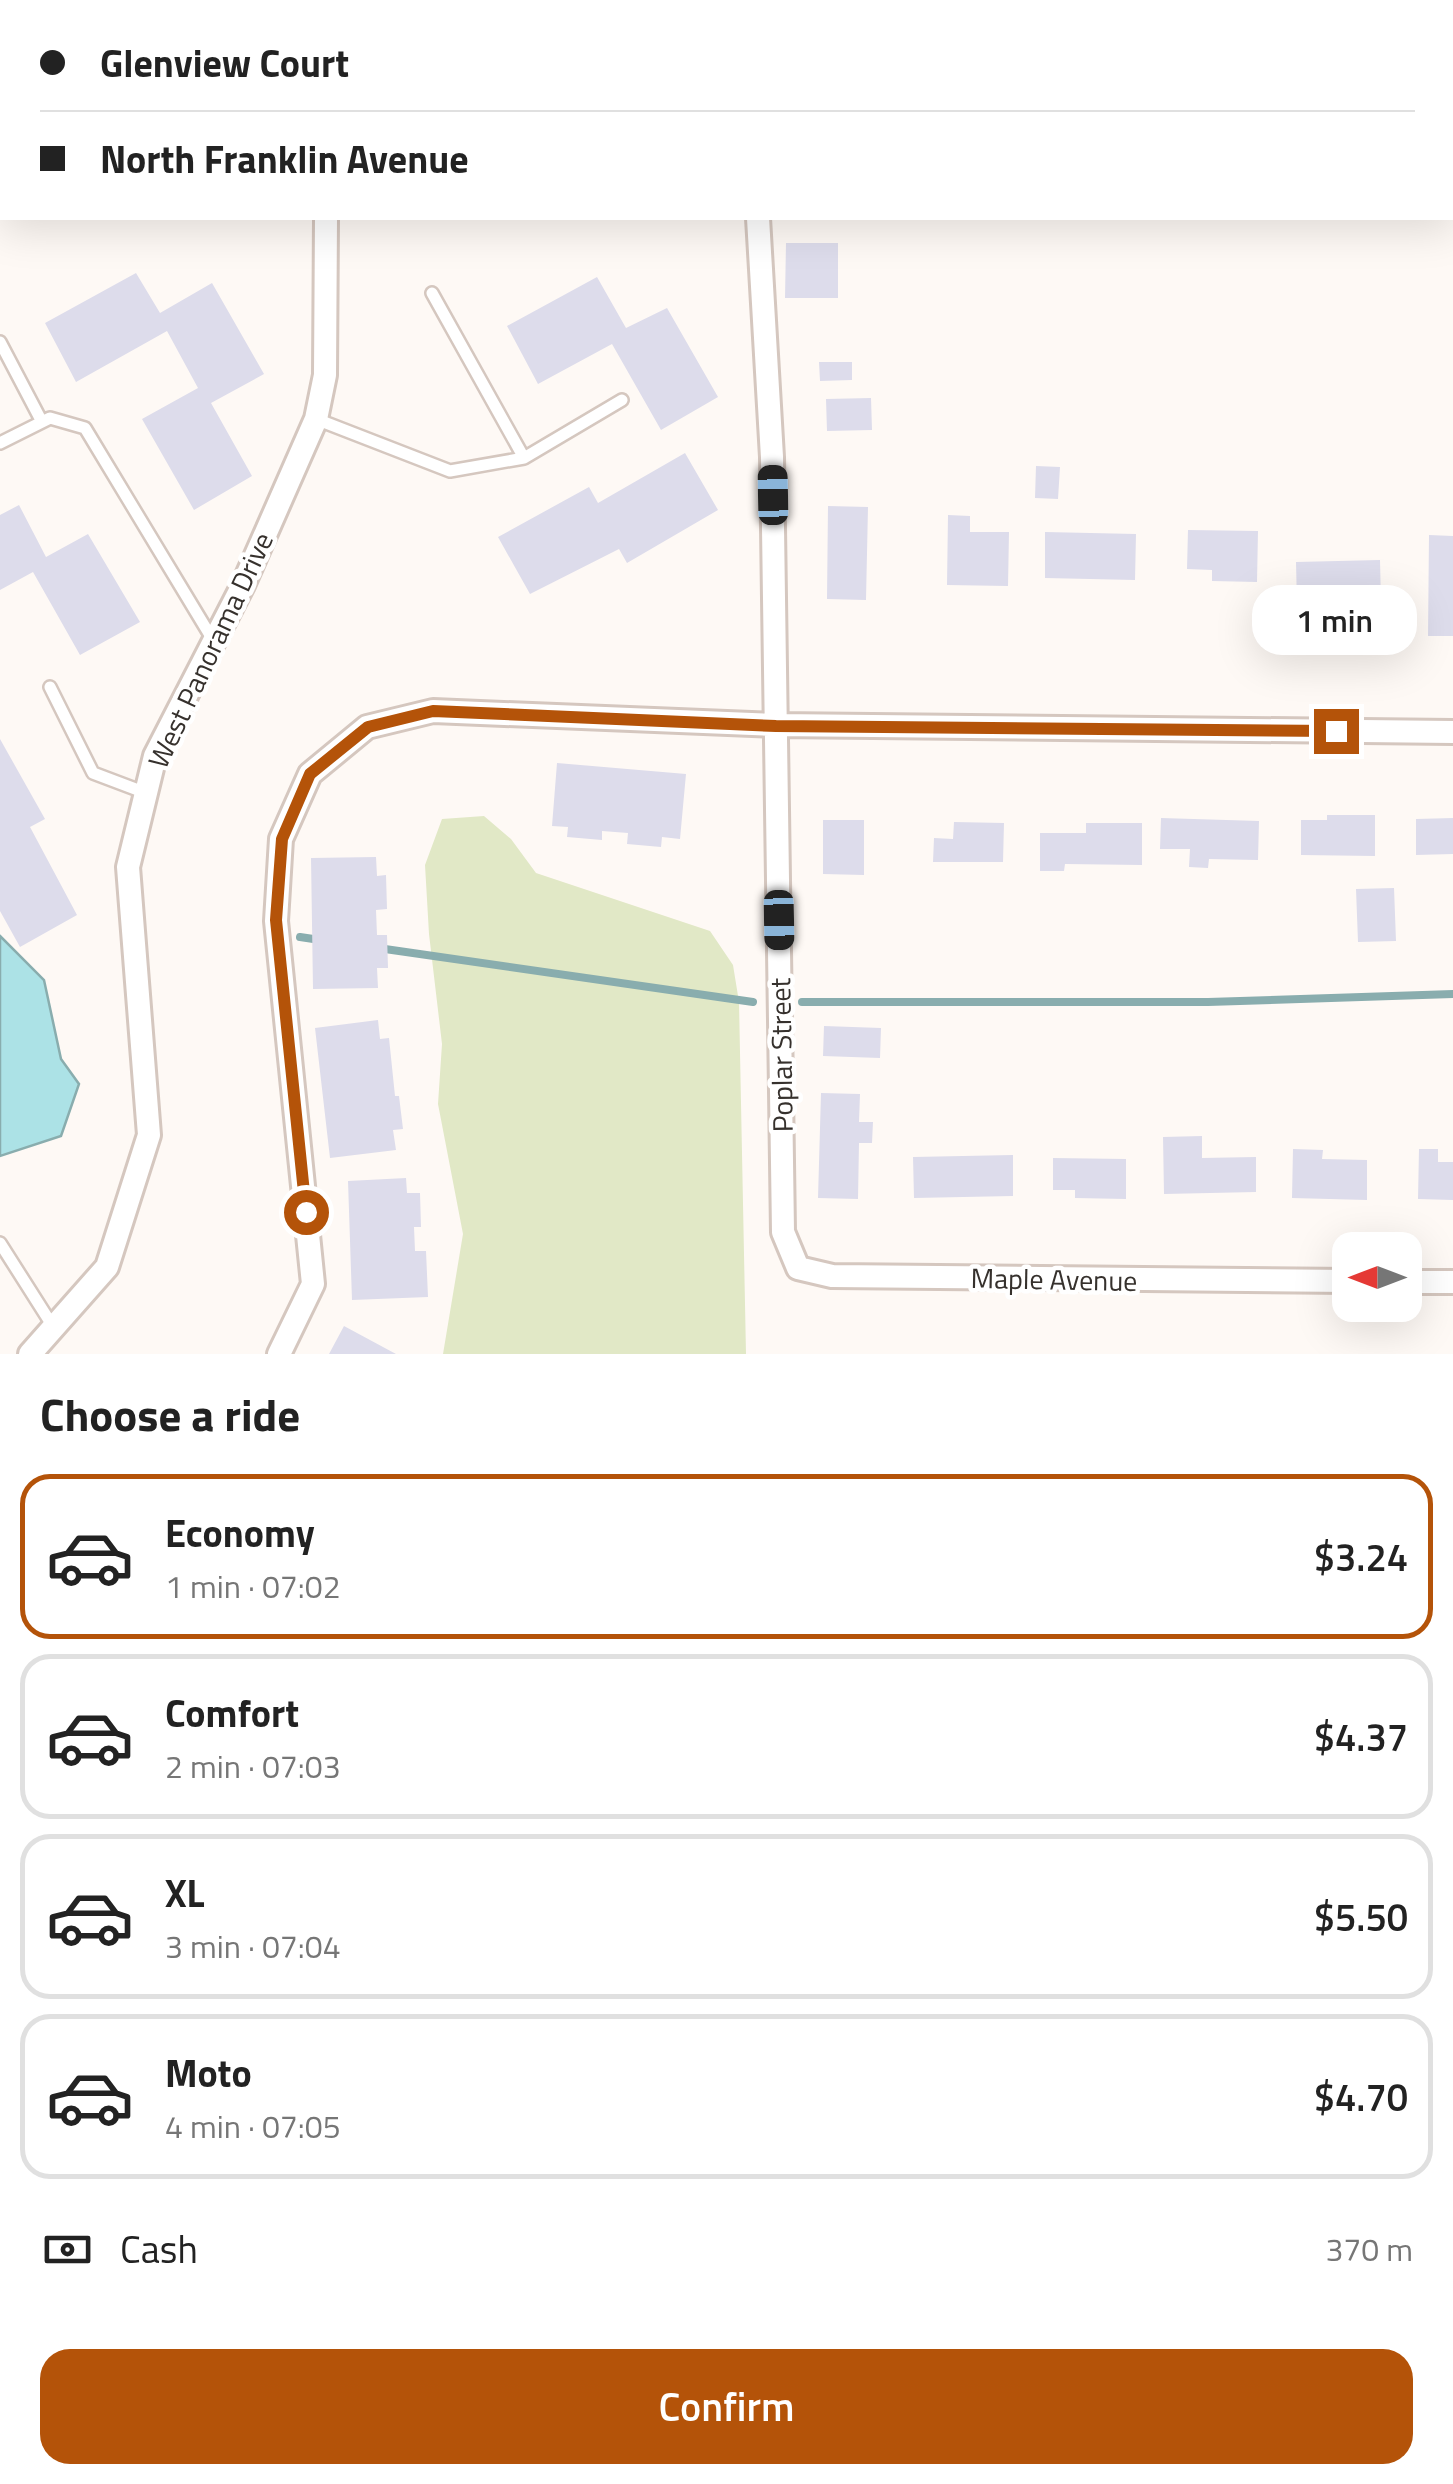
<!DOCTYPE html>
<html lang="en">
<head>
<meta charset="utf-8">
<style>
	body { margin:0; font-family:"Titillium Web",sans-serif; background:#f6f6f6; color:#222; height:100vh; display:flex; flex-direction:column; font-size:38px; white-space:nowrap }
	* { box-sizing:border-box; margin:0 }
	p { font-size:32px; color:#767676 }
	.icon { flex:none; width:55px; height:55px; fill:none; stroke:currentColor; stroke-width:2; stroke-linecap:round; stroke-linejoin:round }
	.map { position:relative; height:1354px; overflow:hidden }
	.sheet { display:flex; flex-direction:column; background:#fff; flex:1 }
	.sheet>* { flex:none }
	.hud { position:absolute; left:0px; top:0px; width:1455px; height:220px; box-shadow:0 10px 40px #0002; display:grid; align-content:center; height:220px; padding:0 40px; background:#fff }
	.needle { width:65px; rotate:270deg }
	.tools { position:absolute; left:1332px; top:1232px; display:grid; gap:20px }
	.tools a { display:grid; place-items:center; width:90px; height:90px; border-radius:20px; background:#fff; box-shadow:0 10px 40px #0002; font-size:50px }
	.end { position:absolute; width:45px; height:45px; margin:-22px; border:12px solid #b45309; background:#fff; box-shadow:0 0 0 5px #fff }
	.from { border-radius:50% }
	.bubble { position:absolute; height:70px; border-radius:30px; background:#fff; box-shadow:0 10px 40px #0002; font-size:32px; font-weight:600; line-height:70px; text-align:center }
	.car { position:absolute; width:30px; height:60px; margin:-30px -15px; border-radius:12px; box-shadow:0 0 8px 2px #0007; background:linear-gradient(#222 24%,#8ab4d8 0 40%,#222 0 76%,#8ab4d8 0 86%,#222 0) }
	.hud b { display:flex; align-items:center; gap:35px; height:95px; font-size:38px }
	.hud b+b { border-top:2px solid #e0e0e0 }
	.hud i { width:25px; height:25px; background:#222 }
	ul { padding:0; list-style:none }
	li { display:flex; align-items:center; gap:30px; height:165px; margin:0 20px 15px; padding:0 20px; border:5px solid #e0e0e0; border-radius:30px }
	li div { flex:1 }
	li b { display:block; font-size:38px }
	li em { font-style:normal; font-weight:600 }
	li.active { border-color:#b45309 }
	li>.icon { width:90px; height:90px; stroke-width:1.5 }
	h2 { padding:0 40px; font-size:45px; line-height:120px }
	.pay { display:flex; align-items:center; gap:25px; height:110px; padding:0 40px; font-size:38px }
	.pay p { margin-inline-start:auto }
	.button { display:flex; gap:20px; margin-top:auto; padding:20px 40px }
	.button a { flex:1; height:115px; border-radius:30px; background:#b45309; color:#fff; font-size:40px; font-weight:600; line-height:115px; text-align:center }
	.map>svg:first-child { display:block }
	.green { fill:#e1e8c6 }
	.water { fill:#ace2e6; stroke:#89adae; stroke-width:2.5 }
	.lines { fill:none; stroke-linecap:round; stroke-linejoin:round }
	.stream { stroke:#89adae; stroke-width:8 }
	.building { fill:#dddceb }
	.lane-casing { stroke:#d5c7bf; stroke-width:16 }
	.street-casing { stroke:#d5c7bf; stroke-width:28 }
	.secondary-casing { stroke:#d5c7bf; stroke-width:38 }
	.lane { stroke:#fff; stroke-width:11 }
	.street { stroke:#fff; stroke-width:22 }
	.secondary { stroke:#fff; stroke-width:32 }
	.route { stroke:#b45309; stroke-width:12 }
	.labels { text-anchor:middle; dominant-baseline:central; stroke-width:9; stroke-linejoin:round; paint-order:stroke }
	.street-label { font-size:28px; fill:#36312d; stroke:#fff }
</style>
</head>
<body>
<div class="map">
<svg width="1453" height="1354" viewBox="0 0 1453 1354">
	<rect width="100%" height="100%" fill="#fef9f5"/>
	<path class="green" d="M484,816L511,839L536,873L710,931L733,965L739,1002L746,1354H443L463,1234L438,1104L442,1044L429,934L425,865L442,819Z"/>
	<path class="water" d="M0,936L44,980L61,1059L79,1084L61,1136L0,1156Z"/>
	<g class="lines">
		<path class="stream" d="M300,937L320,940
			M378,948L753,1002
			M802,1002H1208L1453,994"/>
	</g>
	<path class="building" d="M786,243H838V298H785Z
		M136,273L160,313L212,283L264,374L211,403L252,476L194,510L142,419L198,388L167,331L76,382L45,323Z
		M597,277L626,328L667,308L718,397L661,430L612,344L538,384L507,326Z
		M819,362H852V380L820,381Z
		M871,398L872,430L827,431L826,399Z
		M685,453L718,510L627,563L619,549L530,594L498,537L589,487L598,503Z
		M1036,466L1060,467L1058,499L1035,498Z
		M19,505L46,557L88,534L140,622L80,655L33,572L0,590V515Z
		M828,506L868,507L866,600L827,599Z
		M948,515L970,516V532H1009L1008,586L947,585Z
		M1188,530L1258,531L1257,582L1212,581V570L1187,569Z
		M1045,532L1136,534L1135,580L1045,578Z
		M1429,535L1453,536V636H1428Z
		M1380,560L1381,603L1297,605L1296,562Z
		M0,739L45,819L30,827L77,915L20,947L0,911Z
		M557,763L686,774L680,839L662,837L661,847L627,844L628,833L602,831V840L567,837L568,827L552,826Z
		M1327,815H1375V856L1301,855V820H1327Z
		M1161,818L1259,821L1258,860L1209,859L1208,868L1189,867L1190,849H1160Z
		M1453,818V854L1416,855V819Z
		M823,820H864V875L823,874Z
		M954,822L1004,823L1003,862H933L934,838L953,839Z
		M1086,823H1142V865L1065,864L1064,871H1040V833H1086Z
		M376,857L377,876L386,875L387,909L376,910L377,935H387L388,968H377L378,988L313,989L311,858Z
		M1394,888L1396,941L1358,942L1356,889Z
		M378,1020L380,1039L389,1038L395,1096H399L403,1129L393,1130L396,1150L330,1158L315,1028Z
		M824,1026L881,1028L880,1058L823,1056Z
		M821,1093L860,1094L859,1122H873L872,1143H859L858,1199L818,1198Z
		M1202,1136V1158L1256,1157V1192L1164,1194L1163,1137Z
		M1293,1149L1323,1150L1322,1159L1367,1160V1200L1292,1198Z
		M1419,1149H1438V1162H1453V1200L1418,1199Z
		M1013,1155V1196L914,1198L913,1157Z
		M1053,1158L1126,1159V1199L1075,1198V1190H1053Z
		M406,1178L407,1193H420L421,1227H414L415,1251H426L428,1297L352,1300L348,1181Z
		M344,1326L396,1354H329Z"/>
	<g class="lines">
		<defs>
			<path id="lane" d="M432,293L524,458
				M0,342L42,422
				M316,419L450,471L524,458L622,400
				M0,443L50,418L85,428L213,640
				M50,687L93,773L146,793
				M0,1243L54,1328"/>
			<path id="street" d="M327,0V2
				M758,218L772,457L783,1232L798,1268L832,1276L1350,1281
				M1405,1282H1453
				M30,1354L107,1267L149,1135L128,867L155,756L243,585L316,419L325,375L326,218
				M279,1354L313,1284L276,921L281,839L310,774L367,727L433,711L776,725L1453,732"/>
			<path id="secondary" d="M0,171H2
				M1452,181H1453"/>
		</defs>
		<use href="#lane" class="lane-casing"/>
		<use href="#street" class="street-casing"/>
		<use href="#secondary" class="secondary-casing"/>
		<use href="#lane" class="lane"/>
		<use href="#street" class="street"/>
		<use href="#secondary" class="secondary"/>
	</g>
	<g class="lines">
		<path class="route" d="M306,1212L276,920L282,839L310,774L368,727L433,711L776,726L1336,731"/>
	</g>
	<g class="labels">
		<g class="street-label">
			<text transform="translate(210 650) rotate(-65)">West Panorama Drive</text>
			<text transform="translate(781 1055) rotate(-91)">Poplar Street</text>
			<text transform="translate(1054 1279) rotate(1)">Maple Avenue</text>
		</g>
	</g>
</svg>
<div class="tools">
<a><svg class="needle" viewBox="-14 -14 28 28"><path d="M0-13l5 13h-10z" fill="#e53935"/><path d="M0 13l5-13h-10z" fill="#767676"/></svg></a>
</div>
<i class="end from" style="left:306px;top:1212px"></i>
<i class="end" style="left:1336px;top:731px"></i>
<div class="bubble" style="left:1252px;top:585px;width:165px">1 min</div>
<i class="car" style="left:773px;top:495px;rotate:359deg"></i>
<i class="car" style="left:779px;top:920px;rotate:179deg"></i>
<div class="hud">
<b><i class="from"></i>Glenview Court</b>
<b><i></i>North Franklin Avenue</b>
</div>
</div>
<section class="sheet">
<h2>Choose a ride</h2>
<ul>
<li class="active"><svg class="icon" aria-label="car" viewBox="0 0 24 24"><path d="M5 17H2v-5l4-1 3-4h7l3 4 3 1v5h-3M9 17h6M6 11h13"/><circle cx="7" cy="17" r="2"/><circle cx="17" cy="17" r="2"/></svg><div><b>Economy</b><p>1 min · 07:02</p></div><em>$3.24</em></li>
<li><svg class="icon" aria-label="car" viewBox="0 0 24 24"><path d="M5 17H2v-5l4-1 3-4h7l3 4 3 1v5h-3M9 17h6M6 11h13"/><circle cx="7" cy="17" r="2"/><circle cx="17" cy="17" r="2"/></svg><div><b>Comfort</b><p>2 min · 07:03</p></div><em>$4.37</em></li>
<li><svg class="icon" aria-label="car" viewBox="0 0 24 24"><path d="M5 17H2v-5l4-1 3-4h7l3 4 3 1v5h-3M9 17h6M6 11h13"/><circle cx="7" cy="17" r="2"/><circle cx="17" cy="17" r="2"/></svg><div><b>XL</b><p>3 min · 07:04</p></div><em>$5.50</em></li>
<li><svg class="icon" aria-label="car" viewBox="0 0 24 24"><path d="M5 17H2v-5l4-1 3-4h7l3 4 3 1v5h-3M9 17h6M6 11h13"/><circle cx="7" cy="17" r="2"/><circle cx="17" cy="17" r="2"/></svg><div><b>Moto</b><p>4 min · 07:05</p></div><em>$4.70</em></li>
</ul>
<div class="pay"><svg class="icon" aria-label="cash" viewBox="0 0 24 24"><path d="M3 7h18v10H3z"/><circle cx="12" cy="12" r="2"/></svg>Cash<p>370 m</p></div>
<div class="button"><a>Confirm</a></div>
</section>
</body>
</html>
